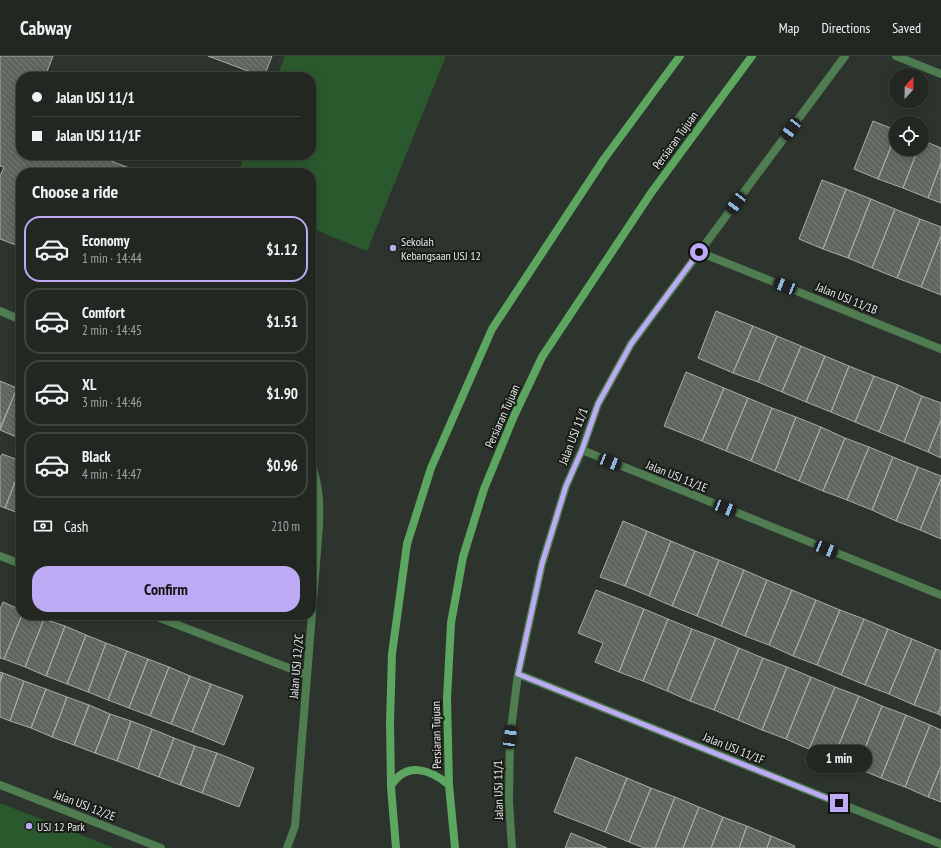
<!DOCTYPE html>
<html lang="en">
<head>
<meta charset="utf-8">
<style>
	body { margin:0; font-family:"PT Sans Narrow",sans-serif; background:#2a2f2a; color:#f1f3f6; height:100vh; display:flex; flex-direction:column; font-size:15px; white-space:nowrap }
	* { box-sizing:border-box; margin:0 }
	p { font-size:13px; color:#a2a5a5 }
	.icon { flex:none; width:22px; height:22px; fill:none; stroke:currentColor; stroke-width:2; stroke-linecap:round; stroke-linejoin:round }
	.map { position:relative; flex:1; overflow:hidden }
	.side { position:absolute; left:16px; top:112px; width:300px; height:452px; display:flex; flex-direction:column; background:#222722; border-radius:16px; box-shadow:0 2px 10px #0003,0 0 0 1px #3f4440 }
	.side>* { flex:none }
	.top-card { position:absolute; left:16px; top:16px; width:300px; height:88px; border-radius:16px; box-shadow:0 2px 10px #0003,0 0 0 1px #3f4440; display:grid; align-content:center; height:88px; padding:0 16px; background:#222722 }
	.needle { width:26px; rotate:22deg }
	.tools { position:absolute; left:889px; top:12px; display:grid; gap:8px }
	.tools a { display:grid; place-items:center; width:40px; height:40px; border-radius:50%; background:#222722; box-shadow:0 2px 10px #0003,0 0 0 1px #3f4440; font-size:20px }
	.end { position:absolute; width:18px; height:18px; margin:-9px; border:5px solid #bcaaf5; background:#111; box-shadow:0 0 0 2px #111 }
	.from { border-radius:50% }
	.bubble { position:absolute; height:28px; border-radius:14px; background:#222722; box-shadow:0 2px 10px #0003,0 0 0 1px #3f4440; font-size:13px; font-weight:700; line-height:28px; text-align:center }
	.car { position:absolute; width:12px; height:24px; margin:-12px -6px; border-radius:5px; box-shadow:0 0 3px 1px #0007; background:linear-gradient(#222 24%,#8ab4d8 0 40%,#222 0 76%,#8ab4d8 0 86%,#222 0) }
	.top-card b { display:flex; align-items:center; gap:14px; height:38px; font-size:15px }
	.top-card b+b { border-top:1px solid #3f4440 }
	.top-card i { width:10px; height:10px; background:#f1f3f6 }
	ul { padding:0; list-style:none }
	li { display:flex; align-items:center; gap:12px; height:66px; margin:0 8px 6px; padding:0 8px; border:2px solid #3f4440; border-radius:16px }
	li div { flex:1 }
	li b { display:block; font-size:15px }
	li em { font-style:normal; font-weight:700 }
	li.selected { border-color:#bcaaf5 }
	li>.icon { width:36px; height:36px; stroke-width:1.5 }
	h2 { padding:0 16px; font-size:18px; line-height:48px }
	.pay { display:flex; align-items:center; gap:10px; height:44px; padding:0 16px; font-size:15px }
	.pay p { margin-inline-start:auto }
	.primary-button { display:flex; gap:8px; margin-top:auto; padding:8px 16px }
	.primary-button a { flex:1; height:46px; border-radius:16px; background:#bcaaf5; color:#111; font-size:16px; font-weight:700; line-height:46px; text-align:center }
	header { display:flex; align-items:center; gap:24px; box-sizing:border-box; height:56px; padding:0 20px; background:#222722; border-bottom:1px solid #3f4440 }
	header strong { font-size:19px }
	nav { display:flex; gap:22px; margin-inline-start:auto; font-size:14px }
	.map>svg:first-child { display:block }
	.pitch { fill:#2b592e }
	.building { fill:url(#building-back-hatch); stroke:#a6aea6 }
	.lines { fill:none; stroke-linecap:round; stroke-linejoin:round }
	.street { stroke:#4f7d51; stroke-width:8 }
	.secondary { stroke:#5ca65f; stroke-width:8 }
	.route { stroke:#bcaaf5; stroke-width:5 }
	.poi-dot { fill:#bcaaf5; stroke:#181b18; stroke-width:1.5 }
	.labels { text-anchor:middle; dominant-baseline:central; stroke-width:4; stroke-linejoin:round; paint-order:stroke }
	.street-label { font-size:12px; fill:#e7ebe7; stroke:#181b18 }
	.poi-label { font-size:12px; fill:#e7ebe7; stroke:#181b18; text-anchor:start }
</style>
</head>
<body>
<header>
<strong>Cabway</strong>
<nav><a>Map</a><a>Directions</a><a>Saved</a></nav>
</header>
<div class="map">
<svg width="941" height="792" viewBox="0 0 941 792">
	<defs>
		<pattern id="building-back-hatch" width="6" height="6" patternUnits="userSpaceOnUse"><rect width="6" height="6" fill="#5e665e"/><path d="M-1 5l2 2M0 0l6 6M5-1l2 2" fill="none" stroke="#757c75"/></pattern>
	</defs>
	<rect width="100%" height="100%" fill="#2d342d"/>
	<path class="pitch" d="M285,0H446L367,195L311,172V117H238L245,99H311V21H277Z
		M0,747L114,792H0Z"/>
	<path class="building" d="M0,0H53L45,21H21V99H96L142,117H21V191L0,183V120L4,111L0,110Z
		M208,0H272L264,21Z
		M873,65L896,74V78L878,123L854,113Z
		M896,78V93H918L903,132L878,123Z
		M922,84L941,92V107L928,142L903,132L918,93H922Z
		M941,107V147L928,142Z
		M822,124L846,133L823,193L799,183Z
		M846,133L871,143L848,202L823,193Z
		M871,143L895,153L872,212L848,202Z
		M895,153L920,163L897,222L872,212Z
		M920,163L941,171V180L921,231L897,222Z
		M941,180V239L921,231Z
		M716,255L753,270L733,317L698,302Z
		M753,270L777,280L758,326L733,317Z
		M777,280L801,290L782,336L758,326Z
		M801,290L825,300L806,346L782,336Z
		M825,300L849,310L831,356L806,346Z
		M849,310L874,320L855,366L831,356Z
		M686,316L724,332L702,385L664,370Z
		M874,320L898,329L879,376L855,366Z
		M0,325L17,332L0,372Z
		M898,329L922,340L904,386L879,376Z
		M17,332L21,334V383L0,374Z
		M724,332L748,342L726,395L702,385Z
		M922,340L941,347V364L928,396L904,386Z
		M748,342L772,352L751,405L726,395Z
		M772,352L796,361L775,415L751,405Z
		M796,361L821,371L799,425L775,415Z
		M941,364V402L928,396Z
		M821,371L845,382L823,435L799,425Z
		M845,382L869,391L847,444L823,435Z
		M869,391L893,401L872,454L847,444Z
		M2,398L21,405V411L5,452L0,450V402Z
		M893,401L918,411L896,465L872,454Z
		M21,411V458L5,452Z
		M918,411L941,420V423L920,474L896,465Z
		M941,423V483L920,474Z
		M623,465L647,475L625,530L600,521Z
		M647,475L671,485L649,540L625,530Z
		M671,485L695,495L672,550L649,540Z
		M695,495L719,504L697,560L672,550Z
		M719,504L744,514L721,570L697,560Z
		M744,514L767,524L745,580L721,570Z
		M767,524L792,534L769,589L745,580Z
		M596,534L644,553L619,616L595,606L603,587L578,577Z
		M792,534L816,544L793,600L769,589Z
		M816,544L840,554L817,609L793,600Z
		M3,546L21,554L22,559L4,603L0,602V553Z
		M644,553L668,563L643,625L619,616Z
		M840,554L864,563L841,619L817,609Z
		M22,559H35L44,563L25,611L4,603Z
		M44,563L65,570L46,620L25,611Z
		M668,563L692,573L667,635L643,625Z
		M864,563L888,573L865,629L841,619Z
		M65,570L86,579L67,628L46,620Z
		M692,573L716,582L690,645L667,635Z
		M888,573L912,583L889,638L865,629Z
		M86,579L106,587L88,636L67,628Z
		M716,582L739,592L714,654L690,645Z
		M912,583L936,593L914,649L889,638Z
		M106,587L127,595L108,644L88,636Z
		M739,592L763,602L738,664L714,654Z
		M936,593L941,595V650L938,658L914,649Z
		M127,595L148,603L129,652L108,644Z
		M763,602L787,611L762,674L738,664Z
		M148,603L169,611L150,660L129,652Z
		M169,611L190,620L171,668L150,660Z
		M787,611L811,621L786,683L762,674Z
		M0,616L3,617L0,626Z
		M3,617L24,625L10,665L0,661V626Z
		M190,620L211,628L192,676L171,668Z
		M811,621L835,631L809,693L786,683Z
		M24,625L46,633L31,672L10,665Z
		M211,628L243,640L224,689L192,676Z
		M835,631L859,640L833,703L809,693Z
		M46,633L67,641L52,681L31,672Z
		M859,640L882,650L857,712L833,703Z
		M67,641L89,649L74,689L52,681Z
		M89,649L110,658L95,697L74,689Z
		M882,650L906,659L881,722L857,712Z
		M941,650V660L938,658Z
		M110,658L131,665L117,705L95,697Z
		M906,659L930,669L905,731L881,722Z
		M131,665L152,673L138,713L117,705Z
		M930,669L941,674V710L928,741L905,731Z
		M152,673L174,682L159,721L138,713Z
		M174,682L195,690L180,729L159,721Z
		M195,690L217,697L202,737L180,729Z
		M217,697L254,712L239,751L202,737Z
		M576,701L627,722L605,776L554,756Z
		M941,710V746L928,741Z
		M627,722L651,732L629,786L605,776Z
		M651,732L675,741L655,792H644L629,786Z
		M675,741L699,751L683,792H655Z
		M699,751L723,761L711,792H683Z
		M723,761L747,770L739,792H711Z
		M747,770L771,780L767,792H739Z
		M571,777L607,792H565Z
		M771,780L795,790L794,792H767Z"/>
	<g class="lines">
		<path class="street" d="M896,0L941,18
			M699,196L941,293
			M0,255L21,264
			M582,394L941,539
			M0,500L21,508
			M152,559L307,619
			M518,618L941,788
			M0,729L161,792
			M287,792L295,770L319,470C320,445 319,430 311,406
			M512,792L509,745L510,681L518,618L542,508L566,430L582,394L598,348L631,288L845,0"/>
		<path class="secondary" d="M391,730C406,705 430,713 449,729
			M396,792L391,731L390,666L392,598L407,488L431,412L492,273L604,103L680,0
			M455,792L449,729L447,642L451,567L463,501L484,433L514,360L542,301L651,137L752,0"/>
	</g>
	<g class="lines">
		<path class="route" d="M699,196L631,288L598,348L582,394L566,430L542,508L518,618L839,747"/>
	</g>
	<g class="poi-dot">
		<circle cx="393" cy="192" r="4"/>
		<circle cx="29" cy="770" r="4"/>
	</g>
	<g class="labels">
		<g class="street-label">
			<text transform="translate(675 84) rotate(-54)">Persiaran Tujuan</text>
			<text transform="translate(847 242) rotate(22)">Jalan USJ 11/1B</text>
			<text transform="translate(502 360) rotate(-66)">Persiaran Tujuan</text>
			<text transform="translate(573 380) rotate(-69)">Jalan USJ 11/1</text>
			<text transform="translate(677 420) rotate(22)">Jalan USJ 11/1E</text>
			<text transform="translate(296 610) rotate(-85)">Jalan USJ 12/2C</text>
			<text transform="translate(436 679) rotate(-91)">Persiaran Tujuan</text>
			<text transform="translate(734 692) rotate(22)">Jalan USJ 11/1F</text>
			<text transform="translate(498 734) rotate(-91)">Jalan USJ 11/1</text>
			<text transform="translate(85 749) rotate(21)">Jalan USJ 12/2E</text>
		</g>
		<g class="poi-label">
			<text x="401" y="185">Sekolah<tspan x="401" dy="14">Kebangsaan USJ 12</tspan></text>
			<text x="37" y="770">USJ 12 Park</text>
		</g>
	</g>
</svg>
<div class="tools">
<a><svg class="needle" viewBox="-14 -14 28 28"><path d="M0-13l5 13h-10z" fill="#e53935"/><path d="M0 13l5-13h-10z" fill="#a2a5a5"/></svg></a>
<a><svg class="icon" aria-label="locate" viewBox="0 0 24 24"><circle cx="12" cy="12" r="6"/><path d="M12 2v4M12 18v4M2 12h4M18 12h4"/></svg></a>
</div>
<i class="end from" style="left:699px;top:196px"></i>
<i class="end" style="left:839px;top:747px"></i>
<div class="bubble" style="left:806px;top:689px;width:66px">1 min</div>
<i class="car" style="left:791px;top:73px;rotate:217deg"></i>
<i class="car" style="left:736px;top:147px;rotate:217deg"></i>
<i class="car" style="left:785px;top:230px;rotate:292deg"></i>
<i class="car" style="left:610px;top:406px;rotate:112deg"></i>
<i class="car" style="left:725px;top:452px;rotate:112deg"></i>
<i class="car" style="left:826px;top:493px;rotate:112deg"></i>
<i class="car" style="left:510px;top:681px;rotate:8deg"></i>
<div class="top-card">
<b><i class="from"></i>Jalan USJ 11/1</b>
<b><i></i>Jalan USJ 11/1F</b>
</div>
<section class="side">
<h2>Choose a ride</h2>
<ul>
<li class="selected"><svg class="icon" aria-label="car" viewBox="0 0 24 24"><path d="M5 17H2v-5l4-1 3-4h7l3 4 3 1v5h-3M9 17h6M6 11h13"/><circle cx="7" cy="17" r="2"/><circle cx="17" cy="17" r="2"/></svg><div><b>Economy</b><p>1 min · 14:44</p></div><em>$1.12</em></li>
<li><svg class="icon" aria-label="car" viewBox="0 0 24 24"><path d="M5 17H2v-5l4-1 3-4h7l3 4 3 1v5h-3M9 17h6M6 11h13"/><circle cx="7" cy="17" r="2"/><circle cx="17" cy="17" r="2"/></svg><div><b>Comfort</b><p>2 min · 14:45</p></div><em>$1.51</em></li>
<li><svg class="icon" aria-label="car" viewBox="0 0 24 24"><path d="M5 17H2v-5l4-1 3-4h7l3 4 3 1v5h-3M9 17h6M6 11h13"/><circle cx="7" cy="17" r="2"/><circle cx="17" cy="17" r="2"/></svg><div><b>XL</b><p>3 min · 14:46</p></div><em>$1.90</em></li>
<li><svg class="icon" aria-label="car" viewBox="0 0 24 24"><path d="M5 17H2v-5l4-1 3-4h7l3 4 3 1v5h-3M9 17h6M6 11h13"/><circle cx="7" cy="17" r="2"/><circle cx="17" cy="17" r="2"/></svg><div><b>Black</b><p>4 min · 14:47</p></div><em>$0.96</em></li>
</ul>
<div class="pay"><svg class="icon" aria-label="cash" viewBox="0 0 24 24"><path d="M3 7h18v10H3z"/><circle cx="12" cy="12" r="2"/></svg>Cash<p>210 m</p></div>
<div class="primary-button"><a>Confirm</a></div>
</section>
</div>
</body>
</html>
